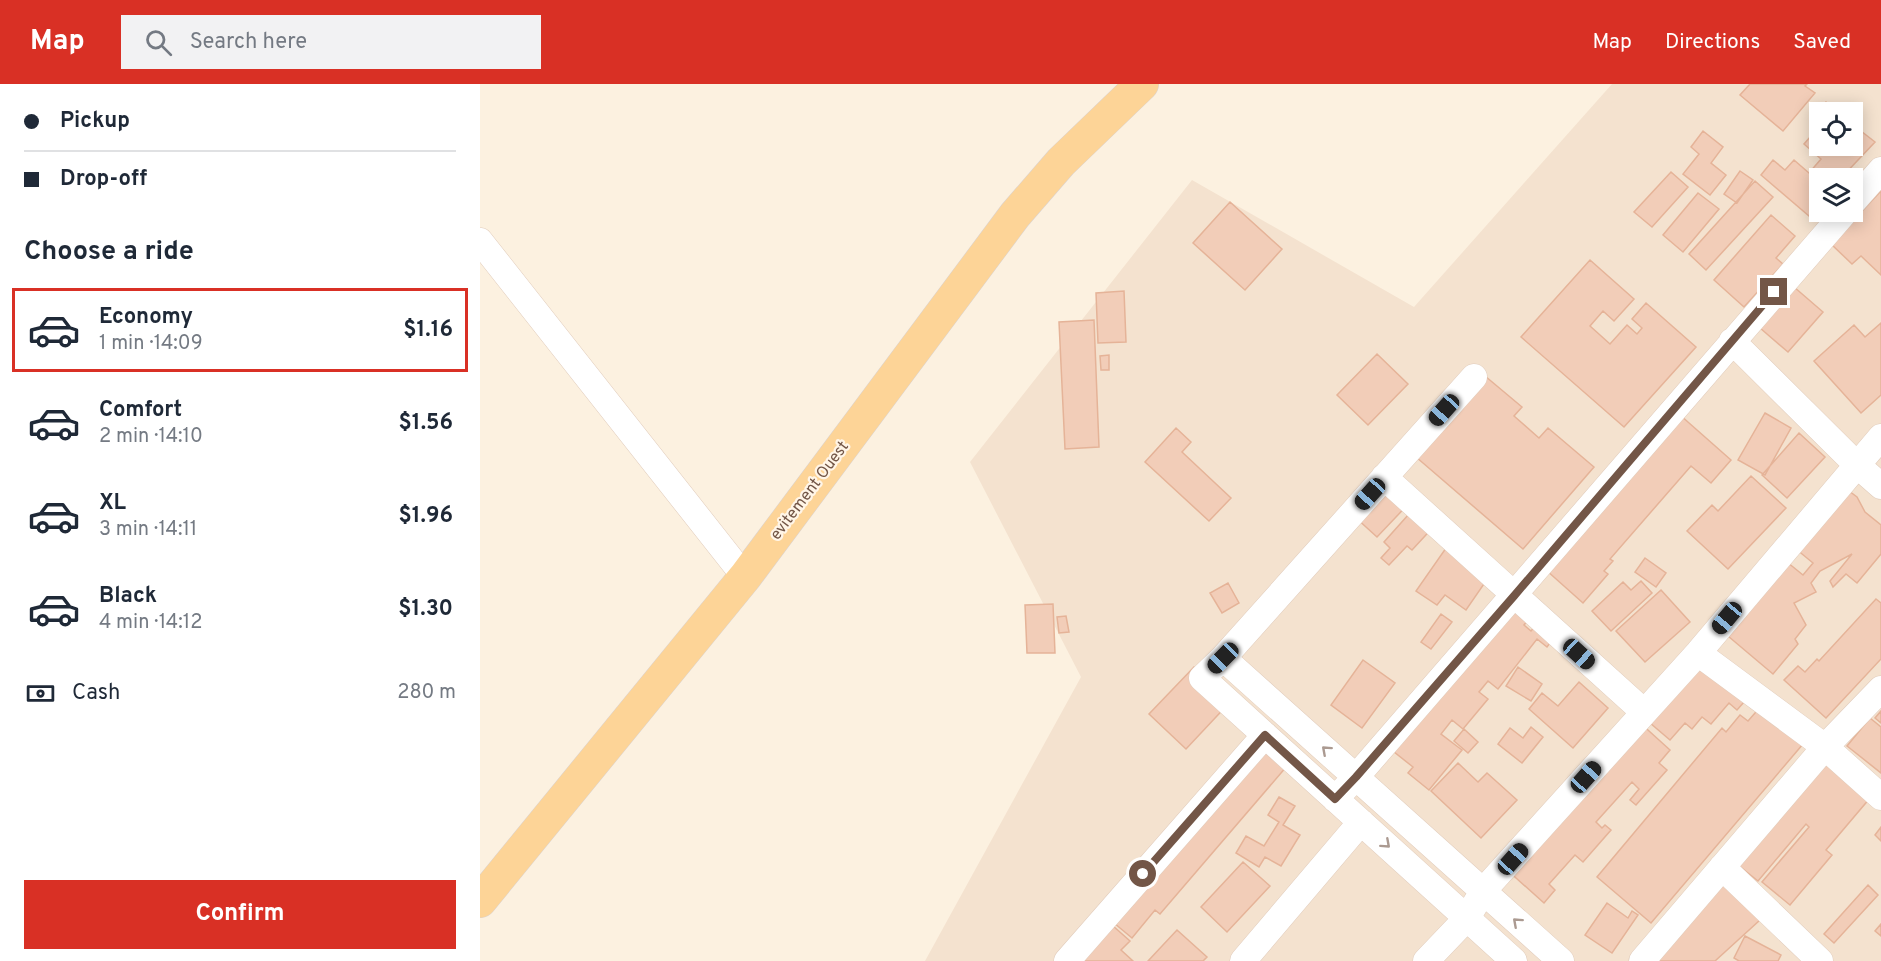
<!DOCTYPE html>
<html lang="en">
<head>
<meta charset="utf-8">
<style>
	body { margin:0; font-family:Overpass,sans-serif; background:#f2f2f3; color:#1f2937; height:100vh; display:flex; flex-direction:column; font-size:22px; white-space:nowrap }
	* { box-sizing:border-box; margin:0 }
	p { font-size:20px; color:#747a83 }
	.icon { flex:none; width:33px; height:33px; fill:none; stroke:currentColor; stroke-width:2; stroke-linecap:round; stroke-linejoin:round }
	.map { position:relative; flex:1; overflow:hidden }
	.drawer { display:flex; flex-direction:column; background:#fff; width:480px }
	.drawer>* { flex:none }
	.guide { display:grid; align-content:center; height:132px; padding:0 24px; background:#fff }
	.controls { position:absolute; left:1329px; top:18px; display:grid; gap:12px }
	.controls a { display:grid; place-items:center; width:54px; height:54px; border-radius:0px; background:#fff; box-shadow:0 3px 15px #0003; font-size:30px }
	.end { position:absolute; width:27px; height:27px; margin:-14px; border:8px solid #735647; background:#fff; box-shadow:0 0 0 3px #fff }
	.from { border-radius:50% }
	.car { position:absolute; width:18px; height:36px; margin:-18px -9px; border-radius:8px; box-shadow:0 0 4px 2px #0007; background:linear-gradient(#222 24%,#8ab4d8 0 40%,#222 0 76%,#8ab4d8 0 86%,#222 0) }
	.guide b { display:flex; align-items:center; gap:21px; height:57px; font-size:22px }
	.guide b+b { border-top:2px solid #e0e1e3 }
	.guide i { width:15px; height:15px; background:#1f2937 }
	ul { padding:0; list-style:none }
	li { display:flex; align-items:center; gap:18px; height:84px; margin:0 12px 9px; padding:0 12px; border:3px solid transparent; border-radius:0px }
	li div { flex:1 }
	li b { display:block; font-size:22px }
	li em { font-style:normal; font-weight:700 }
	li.on { border-color:#d93025 }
	li>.icon { width:54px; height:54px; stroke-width:1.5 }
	h2 { padding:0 24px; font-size:27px; line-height:72px }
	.pay { display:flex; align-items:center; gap:15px; height:66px; padding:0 24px; font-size:22px }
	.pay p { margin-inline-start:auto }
	.button { display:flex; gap:12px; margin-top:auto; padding:12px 24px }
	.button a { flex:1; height:69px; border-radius:0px; background:#d93025; color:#fff; font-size:24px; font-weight:700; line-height:69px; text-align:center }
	header { display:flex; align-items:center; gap:36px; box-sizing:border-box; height:84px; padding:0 30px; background:#d93025; color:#fff }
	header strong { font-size:28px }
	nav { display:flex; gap:33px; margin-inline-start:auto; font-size:21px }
	.search { width:420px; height:54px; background:#f2f2f3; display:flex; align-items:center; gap:15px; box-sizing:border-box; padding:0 21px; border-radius:0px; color:#747a83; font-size:22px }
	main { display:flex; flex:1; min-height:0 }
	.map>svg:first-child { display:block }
	.residential { fill:#f4e2cf; fill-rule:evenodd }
	.building { fill:#f2cdb8; stroke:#e5b398; stroke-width:1.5 }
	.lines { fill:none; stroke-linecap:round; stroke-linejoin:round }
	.minor-casing { stroke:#e1ccbc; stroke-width:27 }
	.primary-casing { stroke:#dbd3cf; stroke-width:34 }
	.minor { stroke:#fff; stroke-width:26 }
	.primary { stroke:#fdd497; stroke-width:33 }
	.oneway { stroke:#ab9a91 }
	.route { stroke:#735647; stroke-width:8 }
	.labels { text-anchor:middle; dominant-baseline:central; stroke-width:4.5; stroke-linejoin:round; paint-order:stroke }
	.street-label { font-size:16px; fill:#735647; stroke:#fff5e7 }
</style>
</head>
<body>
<header>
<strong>Map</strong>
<div class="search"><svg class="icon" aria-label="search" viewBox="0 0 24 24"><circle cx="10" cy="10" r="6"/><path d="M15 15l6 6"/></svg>Search here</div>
<nav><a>Map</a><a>Directions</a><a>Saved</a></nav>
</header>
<main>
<section class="drawer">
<div class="guide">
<b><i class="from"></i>Pickup</b>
<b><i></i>Drop-off</b>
</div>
<h2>Choose a ride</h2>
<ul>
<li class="on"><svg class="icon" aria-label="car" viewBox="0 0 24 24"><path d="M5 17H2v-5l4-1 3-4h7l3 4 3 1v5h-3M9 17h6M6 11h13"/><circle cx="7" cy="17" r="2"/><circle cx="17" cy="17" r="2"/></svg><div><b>Economy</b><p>1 min · 14:09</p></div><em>$1.16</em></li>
<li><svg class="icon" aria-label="car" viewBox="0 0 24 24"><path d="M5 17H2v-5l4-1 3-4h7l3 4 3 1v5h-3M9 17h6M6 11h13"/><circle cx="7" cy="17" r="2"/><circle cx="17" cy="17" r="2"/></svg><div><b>Comfort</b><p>2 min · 14:10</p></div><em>$1.56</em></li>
<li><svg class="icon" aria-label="car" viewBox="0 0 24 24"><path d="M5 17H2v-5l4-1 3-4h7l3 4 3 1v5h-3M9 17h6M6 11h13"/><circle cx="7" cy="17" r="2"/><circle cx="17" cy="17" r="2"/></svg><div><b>XL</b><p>3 min · 14:11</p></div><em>$1.96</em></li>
<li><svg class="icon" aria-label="car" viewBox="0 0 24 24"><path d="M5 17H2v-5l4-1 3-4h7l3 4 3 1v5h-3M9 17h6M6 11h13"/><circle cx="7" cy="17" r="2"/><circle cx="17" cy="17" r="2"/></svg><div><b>Black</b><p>4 min · 14:12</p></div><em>$1.30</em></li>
</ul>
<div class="pay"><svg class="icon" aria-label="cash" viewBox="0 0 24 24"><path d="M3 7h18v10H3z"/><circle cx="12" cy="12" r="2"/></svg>Cash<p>280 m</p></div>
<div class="button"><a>Confirm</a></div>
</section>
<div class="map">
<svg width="1401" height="877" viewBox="0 0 1401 877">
	<rect width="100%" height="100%" fill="#fcf1e0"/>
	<path class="residential" d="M1132,0H1401V877H445L601,593L490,378L712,96L934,223ZM1340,28H1372V62H1340ZM1340,94H1372V128H1340Z"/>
	<path class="building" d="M1270,0H1327L1325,2L1335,9L1303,47L1260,11Z
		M1346,18L1359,28H1340V62H1372V40L1395,58L1361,94H1340V120L1329,132L1281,91L1293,76L1305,86L1314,76L1329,89L1341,75L1324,60L1338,44L1330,37Z
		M1223,47L1243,63L1231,79L1246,91L1230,111L1203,90L1219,70L1211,63Z
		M1260,87L1273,96L1257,119L1244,110Z
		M1191,88L1208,103L1172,143L1154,128Z
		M1275,97L1293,113L1226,186L1209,170Z
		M1401,107V191L1381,172L1372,180L1351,160Z
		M1218,109L1239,125L1203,168L1183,151Z
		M750,118L802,165L765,206L713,159Z
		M1291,131L1315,152L1296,174L1303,180L1264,223L1234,196Z
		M1110,176L1154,215L1134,237L1123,227L1110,242L1130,260L1147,241L1157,250L1162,244L1152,235L1166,219L1216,263L1144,343L1041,253Z
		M1314,203L1343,228L1308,268L1280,244Z
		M644,207L646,258L618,259L616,209Z
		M614,236L619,363L585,365L579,238Z
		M1401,239V311L1381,329L1334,277L1374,241L1385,253Z
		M897,270L928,300L888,341L857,311Z
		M629,271V286H621L620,272Z
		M1005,292L1042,323L1034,332L1059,354L1068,344L1114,383L1043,465L936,373Z
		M1285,329L1311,344L1285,391L1258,376Z
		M1200,331L1251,376L1231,399L1211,382L1130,475L1133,477L1124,487L1128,490L1103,519L1066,486Z
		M696,344L711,358L702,368L751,414L729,437L665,378Z
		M1319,349L1345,373L1307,414L1282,391Z
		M1271,392L1306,424L1248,485L1207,447L1232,421L1238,427Z
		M914,393L935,413L897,453L875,433Z
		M1365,404L1377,413L1385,428L1401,441V470L1377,499L1366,490L1353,503L1350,497L1372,470L1340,487L1331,499L1336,508L1314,519L1326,541L1315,555L1318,560L1293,590L1242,547L1302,474L1323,491L1333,479L1316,465Z
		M937,421L957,439L932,466L927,462L909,481L901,474L910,464L904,458Z
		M973,454L1015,484L986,526L965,511L957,521L936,507Z
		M1165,474L1186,489L1176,503L1155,488Z
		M1161,497L1172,509L1131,547L1112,527L1143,498L1151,506Z
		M748,499L759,519L742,529L730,509Z
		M1181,506L1210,538L1165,578L1136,547Z
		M1035,508L1057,525L1044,541L1051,547L1063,533L1080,546L1067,563L1057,555L1018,605L1008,597L999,608L1008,615L983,645L972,636L961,650L982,666L949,706L928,689L933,683L904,660Z
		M1396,515L1401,519V575L1346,634L1304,596L1318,582L1325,588L1337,575L1339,577Z
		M573,520L575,569H547L545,521Z
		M961,530L972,538L951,565L941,558Z
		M586,532L589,548L579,549L577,533Z
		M1227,569L1272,609L1257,626L1249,619L1231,640L1222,633L1212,645L1205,639L1190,656L1163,633Z
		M883,576L915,599L882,644L851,621Z
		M714,583L751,617L706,665L669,630Z
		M1038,583L1062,600L1051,617L1026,602Z
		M1099,598L1128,624L1093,664L1049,625L1062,609L1078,622Z
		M1282,621L1323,660L1171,839L1117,793L1242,644L1246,648L1260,631L1268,637Z
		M1401,627V639L1395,634Z
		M1390,634L1401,643V689L1367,662Z
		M1158,637L1190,666L1179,679L1187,686L1156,721L1150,716L1159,705L1152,698L1116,738L1122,744L1125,741L1131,746L1103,778L1095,771L1069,800L1075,806L1064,819L1026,785Z
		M1051,643L1063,653L1042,679L1018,660L1030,644L1043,654Z
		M984,645L998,658L988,669L974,657Z
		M786,651L813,675L680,830L675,826L652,854L628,834Z
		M1347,677L1390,714L1346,766L1352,771L1310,821L1282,798L1329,743L1326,740L1278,797L1258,781Z
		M978,679L998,698L1007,689L1037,716L1001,754L951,707Z
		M799,713L815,722L803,741L820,751L801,782L785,773L779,783L756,769L766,752L784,762L799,738L788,731Z
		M1401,743V757L1395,751Z
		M763,778L790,802L747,848L721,823Z
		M1245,798L1280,836L1235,877H1159Z
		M1388,801L1398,811L1354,859L1344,850Z
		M1127,819L1148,834L1152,827L1158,831L1132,869L1105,851Z
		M624,834L650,857L641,866L653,877H605L594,868Z
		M1401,840V852L1395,847Z
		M697,846L727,873L723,877H668Z
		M1265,852L1301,871L1298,877H1259L1254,874Z"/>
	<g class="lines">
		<defs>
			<path id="minor" d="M1372,119L1401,86
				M0,157L265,493
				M1252,257L1377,381L1401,402
				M994,293L743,574L722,594L1034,877
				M904,393L1164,628
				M1218,569L1345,663L1401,713
				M743,574L1081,877
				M855,715L876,693L1365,128
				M1242,783L1340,877
				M587,877L785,651
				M763,877L881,738
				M946,877L987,834L1003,807L1218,569L1401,353
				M1162,877L1345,663L1401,605"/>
			<path id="primary" d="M0,817L265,493L535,131L581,78L662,0"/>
		</defs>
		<use href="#minor" class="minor-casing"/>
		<use href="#primary" class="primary-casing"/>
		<use href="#minor" class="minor"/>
		<use href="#primary" class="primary"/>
	</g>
	<defs><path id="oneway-chevron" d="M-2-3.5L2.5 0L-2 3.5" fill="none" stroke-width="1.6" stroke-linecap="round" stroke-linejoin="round" transform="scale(1.5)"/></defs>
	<g class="oneway">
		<use href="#oneway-chevron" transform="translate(846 666) rotate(-138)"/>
		<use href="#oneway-chevron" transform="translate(906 760) rotate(42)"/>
		<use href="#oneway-chevron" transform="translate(1037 838) rotate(-138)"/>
	</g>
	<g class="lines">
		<path class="route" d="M663,790L785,651L855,715L876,693L1034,512L1294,208"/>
	</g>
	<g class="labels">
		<g class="street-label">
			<text transform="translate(330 407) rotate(-53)">evitement Ouest</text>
		</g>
	</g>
</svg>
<div class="controls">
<a><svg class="icon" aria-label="locate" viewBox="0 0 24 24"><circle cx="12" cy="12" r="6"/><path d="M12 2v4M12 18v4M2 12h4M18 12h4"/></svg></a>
<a><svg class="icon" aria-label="layers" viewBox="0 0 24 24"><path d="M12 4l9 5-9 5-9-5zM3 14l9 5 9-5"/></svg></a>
</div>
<i class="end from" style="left:663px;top:790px"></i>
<i class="end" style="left:1294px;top:208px"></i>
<i class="car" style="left:964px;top:326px;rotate:222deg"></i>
<i class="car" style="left:890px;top:410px;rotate:222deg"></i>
<i class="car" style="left:1247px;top:534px;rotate:220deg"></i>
<i class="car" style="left:1099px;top:570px;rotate:132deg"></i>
<i class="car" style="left:743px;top:574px;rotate:225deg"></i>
<i class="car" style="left:1106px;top:693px;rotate:42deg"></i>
<i class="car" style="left:1033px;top:775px;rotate:42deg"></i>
</div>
</main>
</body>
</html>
